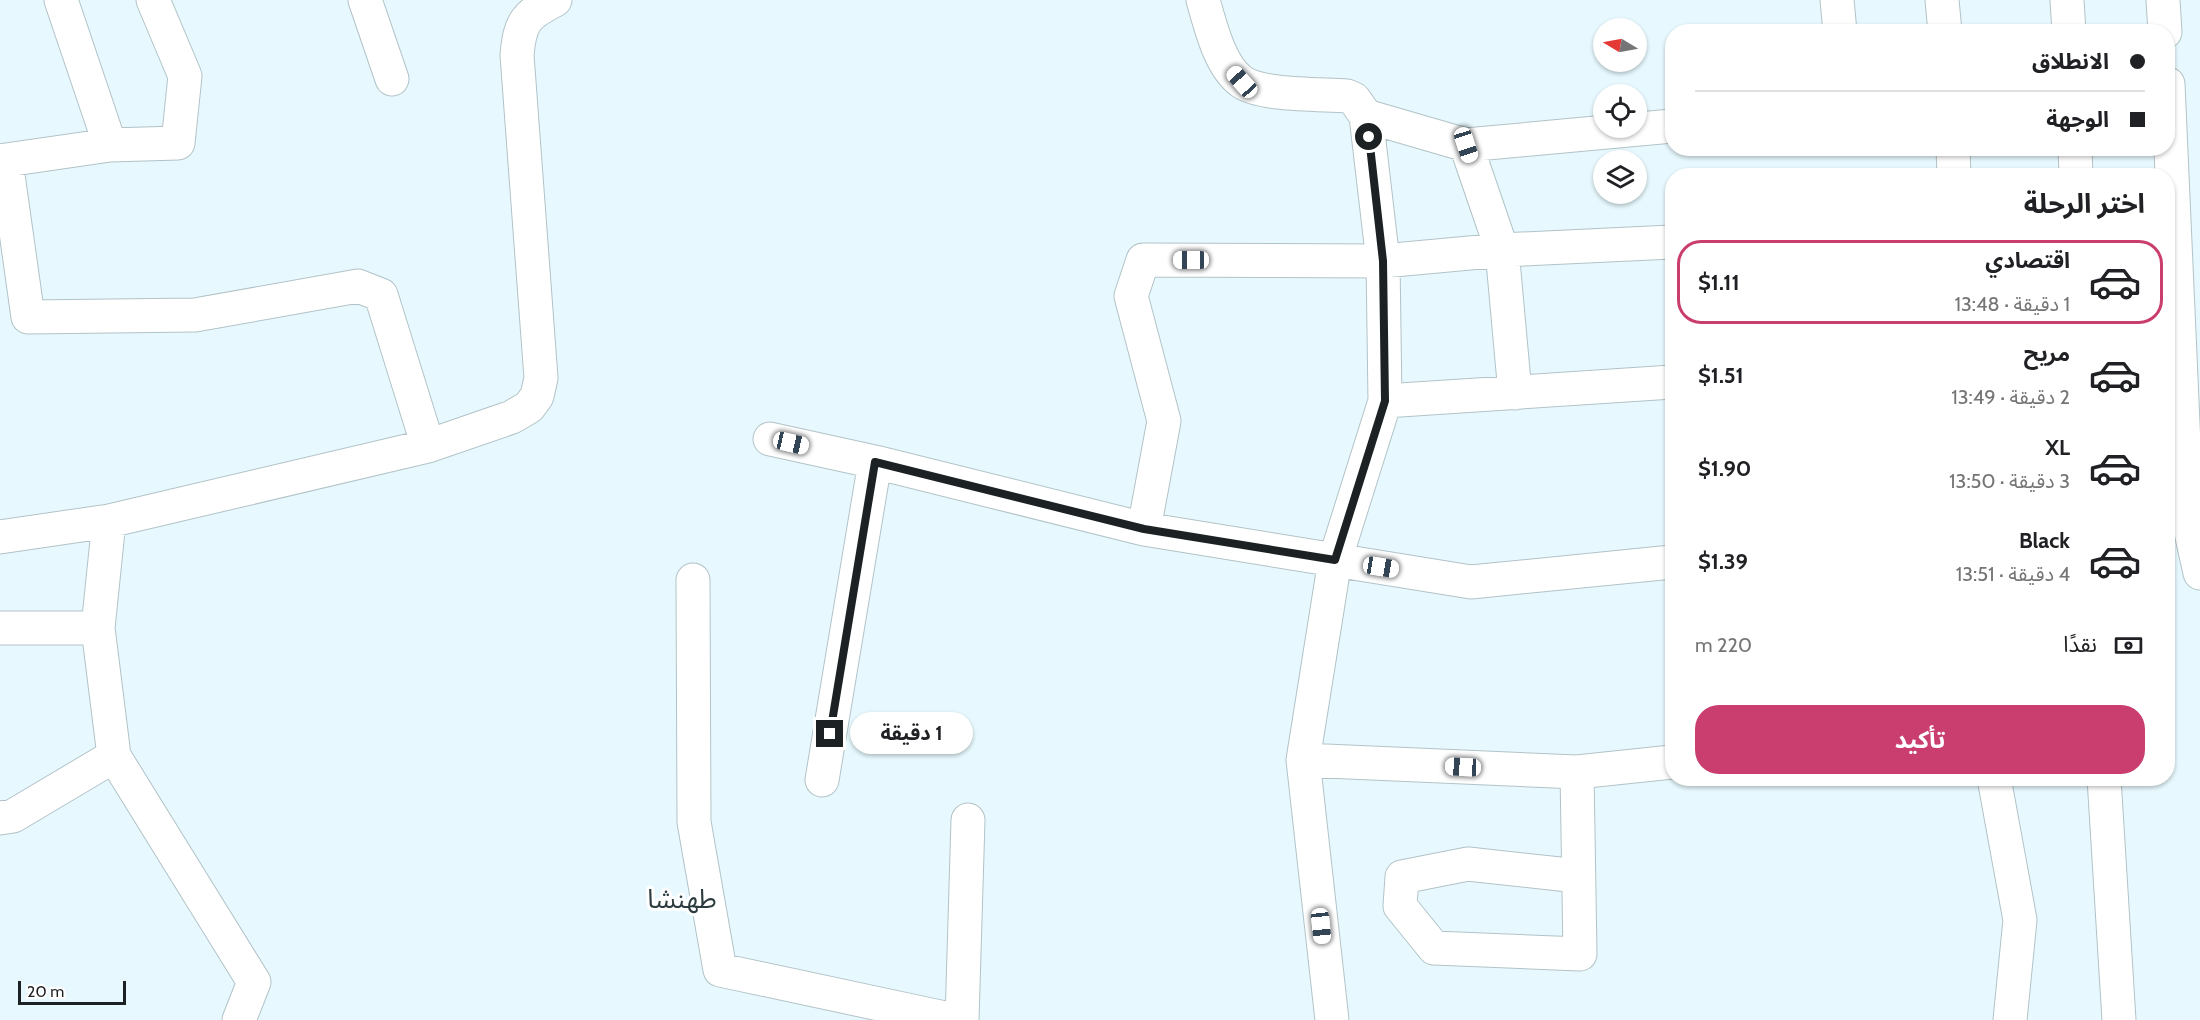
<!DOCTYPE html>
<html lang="ar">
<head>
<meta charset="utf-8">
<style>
	body { margin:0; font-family:Cabin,"Noto Sans Arabic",sans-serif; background:#f6f6f6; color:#202124; direction:rtl; height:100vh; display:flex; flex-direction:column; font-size:22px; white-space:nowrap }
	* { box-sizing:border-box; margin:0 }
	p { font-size:20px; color:#757577 }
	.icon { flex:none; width:33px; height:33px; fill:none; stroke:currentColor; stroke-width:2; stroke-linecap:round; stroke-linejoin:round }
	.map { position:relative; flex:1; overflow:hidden; direction:ltr }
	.panel { position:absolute; left:1665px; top:168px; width:510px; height:618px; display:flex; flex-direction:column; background:#fff; border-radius:24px; box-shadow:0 2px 4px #0004; direction:rtl }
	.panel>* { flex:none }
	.guide { position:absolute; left:1665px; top:24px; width:510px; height:132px; border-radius:24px; box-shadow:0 2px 4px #0004; direction:rtl; display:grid; align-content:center; height:132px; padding:0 30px; background:#fff }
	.needle { width:39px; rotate:280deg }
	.tools { position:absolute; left:1593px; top:18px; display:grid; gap:12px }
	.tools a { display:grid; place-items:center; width:54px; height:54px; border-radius:50%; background:#fff; box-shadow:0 2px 4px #0004; font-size:30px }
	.scale { position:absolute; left:18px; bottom:15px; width:108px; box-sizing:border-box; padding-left:6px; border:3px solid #1c2224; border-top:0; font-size:16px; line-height:21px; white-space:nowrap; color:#1c2224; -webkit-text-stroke:4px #fff; paint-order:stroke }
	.end { position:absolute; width:27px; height:27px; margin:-14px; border:8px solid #1c2224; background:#fff; box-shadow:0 0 0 3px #fff }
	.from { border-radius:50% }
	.bubble { position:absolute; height:42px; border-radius:21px; background:#fff; box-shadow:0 2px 4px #0004; font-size:20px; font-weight:700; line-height:42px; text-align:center; direction:rtl }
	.car { position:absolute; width:18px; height:36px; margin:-18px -9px; border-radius:8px; box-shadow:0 0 4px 2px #0007; background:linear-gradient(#fff 24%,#345 0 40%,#fff 0 76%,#345 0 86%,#fff 0) }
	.guide b { display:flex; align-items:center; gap:21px; height:57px; font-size:22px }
	.guide b+b { border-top:2px solid #e0e0e0 }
	.guide i { width:15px; height:15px; background:#202124 }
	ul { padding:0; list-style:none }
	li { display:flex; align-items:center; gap:18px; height:84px; margin:0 12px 9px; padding:0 18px; border:3px solid transparent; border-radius:24px }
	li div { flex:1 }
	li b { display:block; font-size:22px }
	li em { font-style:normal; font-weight:700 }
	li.selected { border-color:#ca3d6f }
	li>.icon { width:54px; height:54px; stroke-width:1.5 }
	h2 { padding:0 30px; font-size:27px; line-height:72px }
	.pay { display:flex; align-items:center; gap:15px; height:66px; padding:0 30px; font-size:22px }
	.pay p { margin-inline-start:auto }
	.action { display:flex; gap:12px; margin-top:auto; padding:12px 30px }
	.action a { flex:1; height:69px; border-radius:24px; background:#ca3d6f; color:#fff; font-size:24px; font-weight:700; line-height:69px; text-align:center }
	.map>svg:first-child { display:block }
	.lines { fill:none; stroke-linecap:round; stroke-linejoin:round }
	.minor-casing { stroke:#b2c3c7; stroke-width:35 }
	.minor { stroke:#fff; stroke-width:33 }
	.route { stroke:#1c2224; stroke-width:8 }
	.labels { text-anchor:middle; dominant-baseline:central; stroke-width:6; stroke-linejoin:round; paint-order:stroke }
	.quarter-label { font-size:26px; fill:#2c3b3e; stroke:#fff }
</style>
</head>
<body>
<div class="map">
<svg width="2200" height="1020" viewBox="0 0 2200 1020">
	<rect width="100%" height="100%" fill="#e7f9fe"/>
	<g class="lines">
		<defs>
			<path id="minor" d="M61,0L110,145
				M365,0L392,79
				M1203,0C1210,25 1220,67 1242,82C1263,96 1321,94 1347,96L1354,99L1366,116L1383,261L1385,401L1335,560L1303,760L1332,1020
				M1837,0L1840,32
				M1942,0L1945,32
				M2067,0L2069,32
				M2163,0L2165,32
				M2168,84L2187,514L2200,573
				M1366,116L1466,145L1672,126
				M1466,145L1502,250L1515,393
				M1953,148L1954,176
				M2075,148L2076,176
				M0,161L110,145L178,143L185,76L153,0
				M6,161L28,317L195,315L358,286L381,295L428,446
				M1385,401L1672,382
				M770,439L875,462L1144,529L1471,582L1672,562
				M109,521L98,628L114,756L254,982L239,1020
				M1144,529L1164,421L1131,296L1143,260L1383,261L1502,250L1672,242
				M0,537L109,521L428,446L512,417L529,407L537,396L541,378L517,55C520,21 526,15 555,0
				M693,580L694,822L720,970L954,1020
				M0,628H98
				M1303,760L1577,772L1672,762
				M1577,772L1580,954L1434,948L1400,906L1402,877L1468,864L1578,876
				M1994,778L2020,920L2010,1020
				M2104,778L2119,1020
				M822,780L875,462
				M0,818L13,816L114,756
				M962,1020L968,820"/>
		</defs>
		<use href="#minor" class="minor-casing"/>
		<use href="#minor" class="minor"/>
	</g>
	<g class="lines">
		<path class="route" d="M830,734L875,462L1144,529L1335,560L1385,401L1383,261L1369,137"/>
	</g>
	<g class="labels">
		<g class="quarter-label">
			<text x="682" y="899">طهنشا</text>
		</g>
	</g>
</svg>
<div class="tools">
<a><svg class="needle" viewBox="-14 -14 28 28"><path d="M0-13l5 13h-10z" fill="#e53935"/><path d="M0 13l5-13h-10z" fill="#757577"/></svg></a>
<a><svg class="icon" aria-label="locate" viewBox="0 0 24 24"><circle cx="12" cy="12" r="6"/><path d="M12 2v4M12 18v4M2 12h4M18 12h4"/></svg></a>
<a><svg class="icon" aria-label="layers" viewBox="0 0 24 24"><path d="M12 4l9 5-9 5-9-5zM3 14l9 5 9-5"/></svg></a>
</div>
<div class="scale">20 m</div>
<i class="end from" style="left:1369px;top:137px"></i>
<i class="end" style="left:830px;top:734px"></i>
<div class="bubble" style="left:850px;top:712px;width:123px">1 دقيقة</div>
<i class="car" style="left:1242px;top:82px;rotate:318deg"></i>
<i class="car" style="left:1466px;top:145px;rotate:162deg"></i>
<i class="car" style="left:1191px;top:260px;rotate:270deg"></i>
<i class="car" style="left:791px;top:443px;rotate:103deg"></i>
<i class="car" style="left:1381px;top:567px;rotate:99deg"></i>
<i class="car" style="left:1463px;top:767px;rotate:273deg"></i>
<i class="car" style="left:1321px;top:926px;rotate:174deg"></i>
<div class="guide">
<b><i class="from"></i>الانطلاق</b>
<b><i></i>الوجهة</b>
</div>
<section class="panel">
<h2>اختر الرحلة</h2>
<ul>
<li class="selected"><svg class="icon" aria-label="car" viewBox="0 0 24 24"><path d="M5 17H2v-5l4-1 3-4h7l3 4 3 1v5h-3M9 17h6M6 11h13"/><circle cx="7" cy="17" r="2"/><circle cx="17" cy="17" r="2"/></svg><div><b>اقتصادي</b><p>1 دقيقة · 13:48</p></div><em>$1.11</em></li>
<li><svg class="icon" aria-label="car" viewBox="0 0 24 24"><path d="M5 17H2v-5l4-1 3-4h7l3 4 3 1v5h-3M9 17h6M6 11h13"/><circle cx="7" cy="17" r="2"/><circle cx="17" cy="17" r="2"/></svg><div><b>مريح</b><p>2 دقيقة · 13:49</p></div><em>$1.51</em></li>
<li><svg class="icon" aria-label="car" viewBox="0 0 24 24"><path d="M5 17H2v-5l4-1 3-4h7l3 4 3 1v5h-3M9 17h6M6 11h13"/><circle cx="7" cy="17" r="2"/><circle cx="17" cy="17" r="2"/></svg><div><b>XL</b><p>3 دقيقة · 13:50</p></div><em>$1.90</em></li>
<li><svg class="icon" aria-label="car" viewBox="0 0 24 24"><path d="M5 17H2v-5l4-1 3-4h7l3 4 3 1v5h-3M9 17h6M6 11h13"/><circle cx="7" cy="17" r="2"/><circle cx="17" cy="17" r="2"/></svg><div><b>Black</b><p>4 دقيقة · 13:51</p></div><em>$1.39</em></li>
</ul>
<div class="pay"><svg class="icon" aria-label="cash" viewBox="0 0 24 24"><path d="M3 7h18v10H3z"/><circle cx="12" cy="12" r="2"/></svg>نقدًا<p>220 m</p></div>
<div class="action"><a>تأكيد</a></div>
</section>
</div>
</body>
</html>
